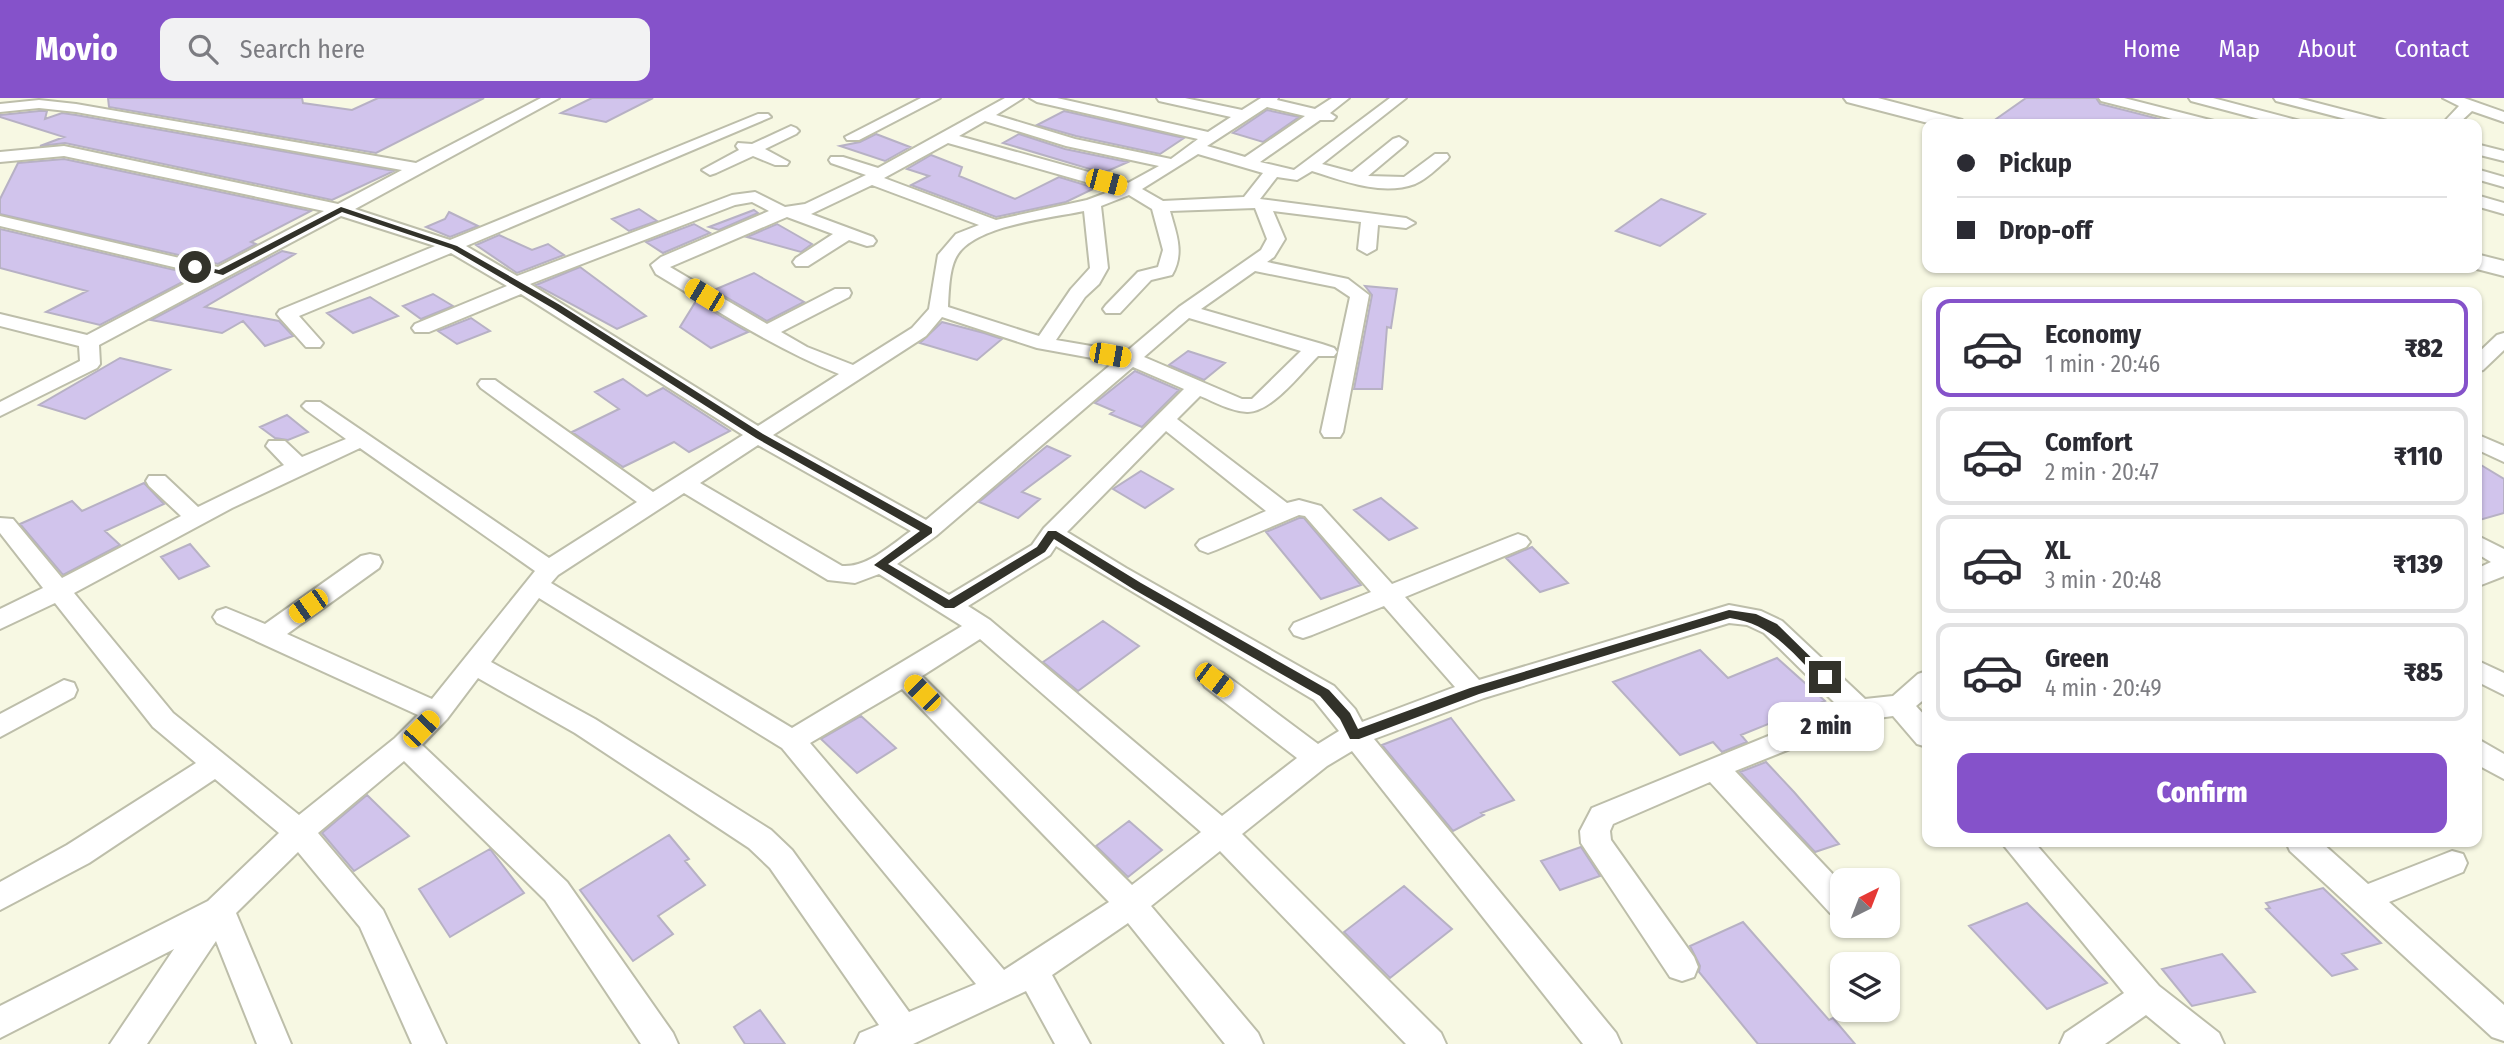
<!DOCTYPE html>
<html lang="en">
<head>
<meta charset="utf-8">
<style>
	body { margin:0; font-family:"Fira Sans Condensed",sans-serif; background:#f2f2f3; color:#2b2b33; height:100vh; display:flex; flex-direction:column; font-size:26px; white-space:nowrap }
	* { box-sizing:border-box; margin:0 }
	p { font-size:23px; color:#7c7c81 }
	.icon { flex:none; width:38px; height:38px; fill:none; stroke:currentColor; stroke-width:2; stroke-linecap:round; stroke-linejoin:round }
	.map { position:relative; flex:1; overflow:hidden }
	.drawer { position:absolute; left:1922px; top:189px; width:560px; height:560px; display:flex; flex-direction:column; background:#fff; border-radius:14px; box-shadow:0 2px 5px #0004 }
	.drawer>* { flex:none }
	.guide { position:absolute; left:1922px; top:21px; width:560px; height:154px; border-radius:14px; box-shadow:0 2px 5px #0004; display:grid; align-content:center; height:154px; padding:0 35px; background:#fff }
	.needle { width:46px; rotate:42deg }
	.fabs { position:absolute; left:1830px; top:770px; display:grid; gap:14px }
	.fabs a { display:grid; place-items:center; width:70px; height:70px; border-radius:14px; background:#fff; box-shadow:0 2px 5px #0004; font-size:35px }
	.end { position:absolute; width:32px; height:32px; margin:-16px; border:9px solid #32322a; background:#fff; box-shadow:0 0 0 4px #fff }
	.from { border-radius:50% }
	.bubble { position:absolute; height:49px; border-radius:14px; background:#fff; box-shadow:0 2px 5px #0004; font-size:23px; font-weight:800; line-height:49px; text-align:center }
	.car { position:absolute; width:21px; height:42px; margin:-21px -10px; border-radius:9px; box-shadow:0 0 5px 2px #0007; background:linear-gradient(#f5c518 24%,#345 0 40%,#f5c518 0 76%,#345 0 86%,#f5c518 0) }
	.guide b { display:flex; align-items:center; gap:24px; height:66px; font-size:26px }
	.guide b+b { border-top:2px solid #e1e1e2 }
	.guide i { width:18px; height:18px; background:#2b2b33 }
	ul { padding:12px 0 0; list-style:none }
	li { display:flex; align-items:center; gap:21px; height:98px; margin:0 14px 10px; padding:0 21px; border:4px solid #e1e1e2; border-radius:14px }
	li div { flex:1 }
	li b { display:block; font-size:26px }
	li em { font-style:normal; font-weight:800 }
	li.on { border-color:#8552ca }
	li>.icon { width:63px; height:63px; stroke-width:1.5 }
	.button { display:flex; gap:14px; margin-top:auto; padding:14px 35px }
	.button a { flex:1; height:80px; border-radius:14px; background:#8552ca; color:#fff; font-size:28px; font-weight:800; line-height:80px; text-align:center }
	header { display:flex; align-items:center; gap:42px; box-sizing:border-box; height:98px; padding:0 35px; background:#8552ca; color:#fff }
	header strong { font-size:33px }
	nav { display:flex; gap:38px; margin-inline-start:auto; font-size:24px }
	.search { width:490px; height:63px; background:#f2f2f3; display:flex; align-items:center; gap:18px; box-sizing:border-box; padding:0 24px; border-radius:14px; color:#7c7c81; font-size:26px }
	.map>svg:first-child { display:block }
	.building { fill:#d1c4ec; stroke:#b7b1c4; stroke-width:2 }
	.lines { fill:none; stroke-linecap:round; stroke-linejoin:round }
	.street-casing { stroke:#bdbeaa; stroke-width:4 }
	.secondary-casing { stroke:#bdbeaa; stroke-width:4 }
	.street { fill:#fff; fill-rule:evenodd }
	.secondary { fill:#fff; fill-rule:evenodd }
	.route { fill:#32322a }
</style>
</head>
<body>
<header>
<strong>Movio</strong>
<div class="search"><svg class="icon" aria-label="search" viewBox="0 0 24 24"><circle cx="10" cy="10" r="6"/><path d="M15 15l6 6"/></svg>Search here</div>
<nav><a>Home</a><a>Map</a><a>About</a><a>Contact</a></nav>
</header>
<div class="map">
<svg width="2504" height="946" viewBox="0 0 2504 946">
	<rect width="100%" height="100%" fill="#f7f8e3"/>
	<path class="building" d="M108,0H302L303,5L352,12L378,0H484L376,55L109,9Z
		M592,0H653L606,24L561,15Z
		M2026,0H2096L2100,6L2171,24V26H1989Z
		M1267,12L1299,19L1263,44L1233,35Z
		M39,13H47L45,21L62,15L76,17L394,73L332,102L65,45L40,48L64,39L0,19V17Z
		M1064,13L1184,40L1160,56L1076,38L1037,27Z
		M876,36L910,49L885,63L840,48L860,44Z
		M1019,36L1065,51L1128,64L1103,75L1003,45Z
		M931,57L962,69L959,78L1015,101L1059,79L1095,90L1066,104L996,119L911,87L929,78L907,71Z
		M64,61L311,113L251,144L256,146L218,166L0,116V101L18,65Z
		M1661,101L1705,116L1660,148L1616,133Z
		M639,111L657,123L629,133L612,121Z
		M754,112L758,115L719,132L709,129Z
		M449,114L478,128L450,139L426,129L445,121Z
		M694,126L710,135L663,155L646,144Z
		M777,126L812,146L801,154L747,139Z
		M0,131L196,177L100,227L46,214L87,193L0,170Z
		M499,137L532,152L548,146L564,157L517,175L476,147Z
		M282,153L295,156L205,209L279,223L293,238L265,248L243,223L222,235L151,222Z
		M580,169L646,218L617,231L536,187Z
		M754,175L764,181L804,204L767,223L714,192Z
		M1365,188L1397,191L1391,230L1387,229L1382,291H1354L1372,197Z
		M433,196L453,208L421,221L403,208Z
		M370,199L398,218L353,235L327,215Z
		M696,203L722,219L748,234L711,250L680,229Z
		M471,220L490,233L457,246L438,233Z
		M942,224L984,235L1002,241L977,262L920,245Z
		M1188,253L1225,265L1204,282L1169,267Z
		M120,260L170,272L85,321L39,307Z
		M1135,273L1179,292L1142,329L1110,316L1114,313L1095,305Z
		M623,281L647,298L663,290L730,333L689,354L674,344L623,369L572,334L619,311L595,294Z
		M287,317L308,334L288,342L275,340L260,329Z
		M1047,348L1070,358L1022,394L1040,401L1018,420L979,404Z
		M2476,364L2504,381V415L2476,423Z
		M1141,373L1173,391L1145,410L1113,391Z
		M144,385L164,406L105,433L120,447L63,477L20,426L72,403L82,413Z
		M1381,400L1417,430L1389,442L1354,412Z
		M1299,420H1304L1361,487L1321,501L1266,434Z
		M190,446L209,468L179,481L161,459Z
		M1532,449L1568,485L1540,494L1506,460Z
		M1103,523L1139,548L1078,593L1043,564Z
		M1700,552L1728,580L1777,560L1825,603L1741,637L1747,644L1722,654L1713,644L1680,657L1613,584Z
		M861,618L896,650L857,675L821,641Z
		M1451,620L1514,702L1481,715L1484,717L1453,733L1382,647Z
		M1766,664L1794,694L1839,746L1815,754L1740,674Z
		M367,697L409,738L354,773L322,735Z
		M1129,723L1162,752L1128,779L1096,748Z
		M669,737L689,761L685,763L705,787L658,818L673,836L633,863L580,792Z
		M1581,749L1600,778L1560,792L1541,763Z
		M490,751L524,795L450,839L419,791Z
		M1404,788L1452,831L1390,880L1344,834Z
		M2323,790L2381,845L2342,856L2357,871L2332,878L2266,811L2270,810L2266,805Z
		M2027,805L2107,885L2047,911L1969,828Z
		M1743,824L1829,922L1833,920L1855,946H1758L1699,874L1700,868L1690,848Z
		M2222,856L2255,894L2192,908L2162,871Z
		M760,912L785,946H745L734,929Z"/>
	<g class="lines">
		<defs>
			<path id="street" d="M541,0H559L355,111L450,142L758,16H768L771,19L466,148L517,178L732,97L755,94L785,109L805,106L866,77L831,65L829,62L831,59H843L878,70L1005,0H1023L996,17L1075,41L1171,61L1198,41L1037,4L1030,0H1057L1208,34L1231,19L1159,3L1157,0H1185L1242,12L1261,0H1278L1277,2L1315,11L1332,0H1349L1330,15L1336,19L1333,22H1320L1260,64L1294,72L1390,0H1406L1322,66L1352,74L1393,41L1399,39L1407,44L1405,47L1368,78L1404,79L1435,56H1447L1449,59L1447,62C1437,70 1427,81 1415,86C1382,98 1343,83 1312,73L1297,82L1277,79L1260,101L1406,120L1415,125L1406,130L1378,127L1376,151L1367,156L1358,151L1361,124L1273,113L1285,141L1274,159L1267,164L1348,181L1369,197L1343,334L1340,339H1324L1321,334L1350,199L1335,189L1255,173L1201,211L1322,246L1334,250L1337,254L1334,258H1318C1302,274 1271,315 1247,314C1230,313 1215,304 1200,298L1177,321L1287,405L1299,402L1321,408L1392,486L1510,439L1518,436L1526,439L1530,444L1526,449L1405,499L1479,582L1729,507L1761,513L1782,523L1865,601L1893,598L1918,576L1927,573V599L1916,608L1927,620V649L1917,646L1893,618L1863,622L1735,673L1843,787V819L1830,815L1710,684L1613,726L1610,733L1611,742L1694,859L1698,869L1694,879L1682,883L1670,879L1581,745L1580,733L1592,710L1839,609L1764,535L1747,527L1729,525L1484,600L1374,641L1616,935L1621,946H1583L1352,653L1327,668L1242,736L1441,935L1446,946H1406L1220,753L1151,808L1258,935L1263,946H1225L1128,825L1052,877L1090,946H1055L1026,893L913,946H855L860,935L879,927L770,770L749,750L575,635L478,580L447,621L422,647L567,784L673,935L678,946H641L545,802L404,663L318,735L383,812L446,946H412L360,829L298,754L236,815L291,946H257L216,843L147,946H110L174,851L0,940V908L208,803L279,735L215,681L89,765L0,812V784L67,747L196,665L153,629L55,505L0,531V511L43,490L0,435V420L13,421L62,480L181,418L149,388L146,383L149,378H165L198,409L284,367L266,348L269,343H285L302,359L346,341L306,312L302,308L306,304H320L549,460L637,404L481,290L478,286L481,282H495L653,394L743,337L521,196L429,234H415L412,230L415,226L507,188L451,155L299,218L323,245L320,249H306L280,220L277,216L280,212L435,148L341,118L99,247L100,266L97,270L0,318V304L80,263L79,248L0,228V216L87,237L203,176L0,128V118L218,169L324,113L64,58L0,64V54L64,48L338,106L402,72L76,14L39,10L0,14V6L39,2L76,6L416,65ZM1267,9L1305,18L1245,59L1207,48ZM985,23L1066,48L1159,68L1128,85L959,38ZM948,45L1114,92L1087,102L996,122L884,80ZM1198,56L1263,75L1244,99L1163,103L1142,91ZM872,87L979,127L956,136L938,157L929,211L912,230L853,267L807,249L781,234L849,199L851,195L849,191H835L767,226L670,169L787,119L833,136L796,160L793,164L796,168H808L849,142L867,148L873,147L876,143L873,139L811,116ZM1129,97L1152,111L1163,152L1158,169L1138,174L1106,207L1103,211L1106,215H1120L1151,182L1172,177C1185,155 1176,135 1170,113L1255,110L1267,141L1261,152L1179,209L1126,254L1056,242L1085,199L1099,186L1108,170L1101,108ZM752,104L769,113L661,159L651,167L656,176C716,212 774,250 839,276L758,328L530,186L735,107ZM1084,113L1090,170L1071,191L1039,238L948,209C949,193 949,169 958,156C978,127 1051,120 1084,113ZM942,219L1037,250L1114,264L926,422L773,337L926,238ZM1189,220L1301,253L1252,301H1242L1144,259ZM1133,269L1184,291L1044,430L1032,447L949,497L897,466L936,438ZM1166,333L1266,413L1200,442L1196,447L1200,452L1208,455L1216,452L1299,417L1305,418L1371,494L1294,525L1290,531L1294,537L1303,540L1312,537L1384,508L1455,589L1362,624L1355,611L1334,588L1126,470L1067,434ZM758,347L911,433C891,447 867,470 842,468L700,385ZM360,350L535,473L432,601L287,536L379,470L382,464L379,458L370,456L361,458L265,526L226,510L217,513L213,519L217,525L418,617L395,640L299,717L173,615L74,495L232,410ZM684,395L828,482L855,485L879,476L962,528L792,630L551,485L558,477ZM1056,448L1314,602L1339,633L1318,646L1223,575L1214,572L1205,575L1201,582L1205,589L1297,660L1222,718L990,522L968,508L1050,457ZM539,500L782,650L976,886L909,914L792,752L771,732L595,621L491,564ZM980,541L1201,734L1132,787L922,578ZM902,591L1109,804L1004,872L810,645Z
				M921,0H940L859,42H847L845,39Z
				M2099,0H2124L2214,23L2217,26H2192L2101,3Z
				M2189,0H2213L2300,23L2303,26H2278L2191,3Z
				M2274,0H2298L2387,23L2390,26H2365L2276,3Z
				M2443,0H2464L2504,14V24L2472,13L2458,26H2442L2459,8Z
				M791,28L796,30L799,33L796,36L765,51L789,64L787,67H775L753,58L716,75L710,77L702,72L739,52L736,48L738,45L752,46Z
				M2476,46L2504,53V63L2476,56Z
				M2476,71L2504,79V89L2476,81Z
				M2476,97L2504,105V116L2476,108Z
				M2504,235V252L2483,272L2476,274V257L2497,237Z
				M2476,336L2504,348V364L2476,351Z
				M2476,437L2504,451V478L2476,489V471L2491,464L2476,455Z
				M2476,562L2504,575V597L2476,583Z
				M64,582L74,585L77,592L74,599L0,639V616Z
				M2476,640L2504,656V681L2476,666Z
				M2001,744H2034L2159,888L2219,935L2224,946H2181L2146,917L2105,946H2060L2065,935L2124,895Z
				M2286,744H2321L2368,786L2452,753L2463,756L2467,765L2463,774L2389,804L2504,907V943L2492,939L2290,753Z"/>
			<path id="secondary" d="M1844,0H1878L1962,22L1965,26H1932L1847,4Z
				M2476,156L2504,163V178L2473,170H2476Z"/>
		</defs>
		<use href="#street" class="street-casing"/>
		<use href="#secondary" class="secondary-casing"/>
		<use href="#street" class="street"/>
		<use href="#secondary" class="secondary"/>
	</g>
	<path class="route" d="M341,109L457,148L560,207L763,336L932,430V435L888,466L949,502L1037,449L1048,433H1056L1141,485L1329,592L1350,615L1358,631L1470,590L1729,512L1756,516L1777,526L1831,579L1825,583L1820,582C1791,554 1772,526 1730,520L1479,596L1359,641H1350L1340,621L1320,598L1133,491L1054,441L1045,454L954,510H945L874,467L920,433L756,340L554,211L452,151L342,114L223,177L191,169L195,167L219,172Z"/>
</svg>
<div class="fabs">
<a><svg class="needle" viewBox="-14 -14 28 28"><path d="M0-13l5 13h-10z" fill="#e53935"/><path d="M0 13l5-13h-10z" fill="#7c7c81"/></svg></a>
<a><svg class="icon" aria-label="layers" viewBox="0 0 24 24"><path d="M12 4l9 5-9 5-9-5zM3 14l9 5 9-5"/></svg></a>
</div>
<i class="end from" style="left:195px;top:169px"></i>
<i class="end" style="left:1825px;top:579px"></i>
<div class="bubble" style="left:1768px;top:604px;width:116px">2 min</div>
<i class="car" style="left:1106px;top:84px;rotate:105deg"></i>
<i class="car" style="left:704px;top:197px;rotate:301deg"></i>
<i class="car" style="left:1110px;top:257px;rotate:100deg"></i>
<i class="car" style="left:308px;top:508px;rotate:235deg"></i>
<i class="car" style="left:1214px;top:582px;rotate:127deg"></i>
<i class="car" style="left:922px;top:595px;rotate:315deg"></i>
<i class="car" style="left:421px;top:631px;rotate:44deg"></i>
<div class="guide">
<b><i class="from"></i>Pickup</b>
<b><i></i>Drop-off</b>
</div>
<section class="drawer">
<ul>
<li class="on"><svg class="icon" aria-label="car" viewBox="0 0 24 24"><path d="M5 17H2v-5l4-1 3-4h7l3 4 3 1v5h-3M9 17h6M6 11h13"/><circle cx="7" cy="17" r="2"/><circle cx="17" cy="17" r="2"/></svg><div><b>Economy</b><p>1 min · 20:46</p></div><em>₹82</em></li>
<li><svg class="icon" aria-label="car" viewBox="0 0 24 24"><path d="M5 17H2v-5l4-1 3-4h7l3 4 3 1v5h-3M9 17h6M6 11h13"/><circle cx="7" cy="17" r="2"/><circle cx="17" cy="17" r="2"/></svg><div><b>Comfort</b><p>2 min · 20:47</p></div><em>₹110</em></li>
<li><svg class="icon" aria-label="car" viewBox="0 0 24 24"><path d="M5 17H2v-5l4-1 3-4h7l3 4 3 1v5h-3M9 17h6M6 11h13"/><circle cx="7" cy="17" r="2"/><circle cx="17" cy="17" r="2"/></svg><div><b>XL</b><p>3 min · 20:48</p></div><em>₹139</em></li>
<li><svg class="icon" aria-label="car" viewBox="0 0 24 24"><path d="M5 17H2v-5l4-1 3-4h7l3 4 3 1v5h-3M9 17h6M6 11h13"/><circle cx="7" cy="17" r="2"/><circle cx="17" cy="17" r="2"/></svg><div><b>Green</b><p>4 min · 20:49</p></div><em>₹85</em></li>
</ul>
<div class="button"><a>Confirm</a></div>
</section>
</div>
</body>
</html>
